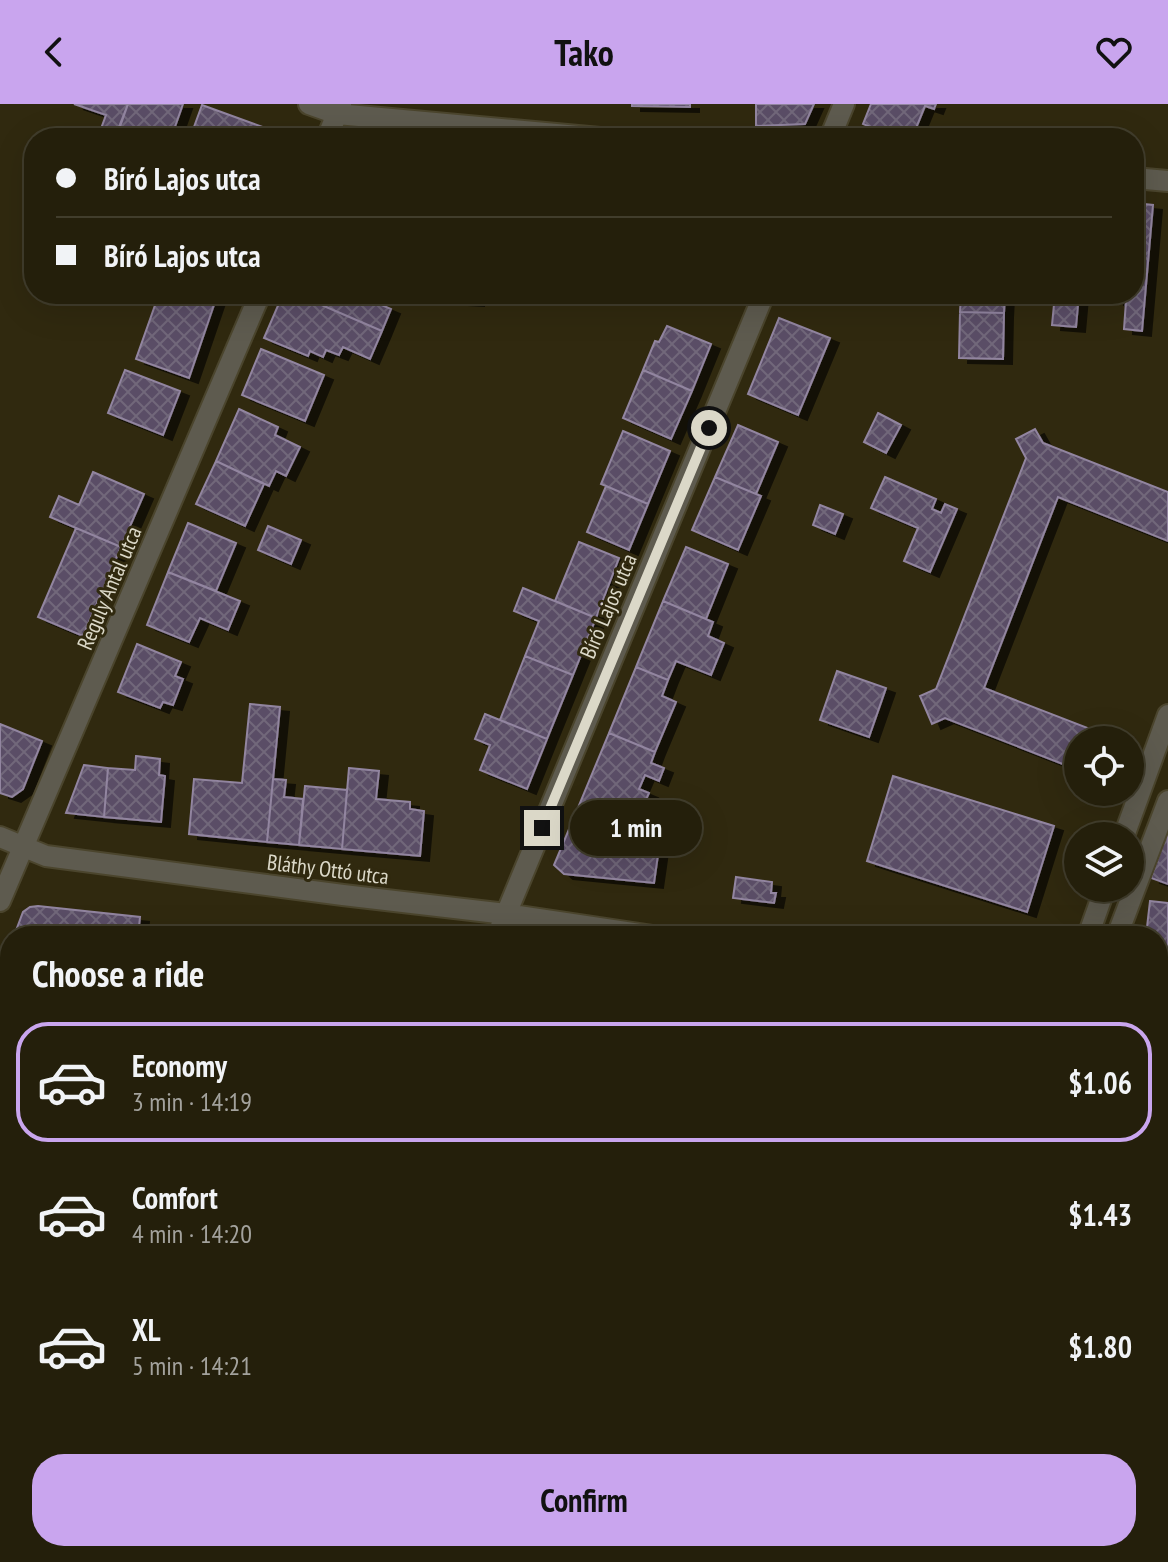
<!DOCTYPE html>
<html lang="en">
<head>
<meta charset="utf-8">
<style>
	body { margin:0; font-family:"PT Sans Narrow",sans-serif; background:#302c19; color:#f1f3f6; height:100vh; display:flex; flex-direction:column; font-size:30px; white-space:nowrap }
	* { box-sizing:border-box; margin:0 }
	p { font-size:26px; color:#a3a29d }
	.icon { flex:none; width:44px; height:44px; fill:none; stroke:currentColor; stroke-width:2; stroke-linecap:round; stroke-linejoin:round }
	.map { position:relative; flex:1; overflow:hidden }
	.drawer { position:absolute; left:0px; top:822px; width:1168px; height:636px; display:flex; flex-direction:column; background:#241f0b; border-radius:32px 32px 0 0; box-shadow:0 8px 32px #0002,0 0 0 2px #413d2c }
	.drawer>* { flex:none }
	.guide { position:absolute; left:24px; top:24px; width:1120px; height:176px; border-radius:32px; box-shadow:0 8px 32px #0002,0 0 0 2px #413d2c; display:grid; align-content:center; height:176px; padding:0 32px; background:#241f0b }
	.fabs { position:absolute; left:1064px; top:622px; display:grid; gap:16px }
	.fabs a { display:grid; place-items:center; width:80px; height:80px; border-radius:50%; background:#241f0b; box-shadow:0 8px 32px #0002,0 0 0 2px #413d2c; font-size:40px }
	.end { position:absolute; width:36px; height:36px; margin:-18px; border:10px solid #dbd8c8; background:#111; box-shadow:0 0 0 4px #111 }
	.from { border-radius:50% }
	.bubble { position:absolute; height:56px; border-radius:28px; background:#241f0b; box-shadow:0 8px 32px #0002,0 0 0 2px #413d2c; font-size:26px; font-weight:700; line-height:56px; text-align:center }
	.guide b { display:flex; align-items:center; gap:28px; height:76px; font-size:30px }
	.guide b+b { border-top:2px solid #413d2c }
	.guide i { width:20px; height:20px; background:#f1f3f6 }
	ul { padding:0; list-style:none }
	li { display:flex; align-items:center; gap:24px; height:120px; margin:0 16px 12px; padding:0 16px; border:4px solid transparent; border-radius:32px }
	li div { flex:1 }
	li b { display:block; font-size:30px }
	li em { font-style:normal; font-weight:700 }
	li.active { border-color:#c9a5ee }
	li>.icon { width:72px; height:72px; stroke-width:1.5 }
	h2 { padding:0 32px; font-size:36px; line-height:96px }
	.cta { display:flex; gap:16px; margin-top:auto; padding:16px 32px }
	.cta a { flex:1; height:92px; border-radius:32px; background:#c9a5ee; color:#111; font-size:32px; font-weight:700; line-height:92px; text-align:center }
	header { display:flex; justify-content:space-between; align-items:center; height:104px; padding:0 32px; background:#c9a5ee; color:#111; font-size:36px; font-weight:700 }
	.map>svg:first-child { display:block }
	.building { fill:url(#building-cross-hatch); stroke:#9285a0; stroke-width:2; filter:url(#shadow) }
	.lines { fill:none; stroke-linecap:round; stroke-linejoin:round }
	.service-casing { stroke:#4b452d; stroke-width:20 }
	.minor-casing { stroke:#4b452d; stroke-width:24 }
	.tertiary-casing { stroke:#4b452d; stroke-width:24 }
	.service { stroke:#5e5b4f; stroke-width:16 }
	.minor { stroke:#5e5b4f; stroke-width:20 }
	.tertiary { stroke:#5e5b4f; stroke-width:20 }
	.route { stroke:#dbd8c8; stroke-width:10 }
	.labels { text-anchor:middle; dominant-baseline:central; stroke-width:6; stroke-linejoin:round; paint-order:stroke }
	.street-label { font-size:22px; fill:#dbd8c8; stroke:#30290f }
</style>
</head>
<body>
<header><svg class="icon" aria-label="back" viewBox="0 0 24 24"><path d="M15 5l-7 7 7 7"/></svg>Tako<svg class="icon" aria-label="heart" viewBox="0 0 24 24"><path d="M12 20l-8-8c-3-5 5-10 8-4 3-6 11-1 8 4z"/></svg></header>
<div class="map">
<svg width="1168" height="1458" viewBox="0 0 1168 1458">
	<defs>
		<pattern id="building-cross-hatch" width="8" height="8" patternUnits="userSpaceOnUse" patternTransform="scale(2)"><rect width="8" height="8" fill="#5a4e66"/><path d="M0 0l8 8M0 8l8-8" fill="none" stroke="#71677a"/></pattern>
		<filter id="shadow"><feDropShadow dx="9" dy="5" stdDeviation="0" flood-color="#0009"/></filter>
	</defs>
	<rect width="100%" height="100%" fill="#30290f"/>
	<path class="building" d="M74,0H128L116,34L99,30L106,11Z
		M128,0H183L171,34H149L119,23Z
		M632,0H690V3L632,2Z
		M756,0H814L805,20L756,22Z
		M871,0H936L934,5L925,2L912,34H897L863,20Z
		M202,1L282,30L290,33L190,34Z
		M1134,99L1153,101L1142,227L1124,225L1126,197L1115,196L1116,190H1134Z
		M159,190H201L216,195L189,274L136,255Z
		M283,190H296L382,227L370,255L343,243L339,251L326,246L323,253L310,247L308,252L264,234Z
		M296,190H356L391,205L382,227Z
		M459,190H475V197L459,196Z
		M961,190H1005L1004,209L960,208Z
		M1055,190H1079L1076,223L1052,221Z
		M960,208L1004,209L1003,255L959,254Z
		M779,214L830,234L798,311L748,290Z
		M667,222L711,240L692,287L643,266L655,237L659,238Z
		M261,245L324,271L305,317L242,291Z
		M125,266L180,287L163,331L108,309Z
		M643,266L692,287L671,335L623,314Z
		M239,305L278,323L275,331L300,343L286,372L276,367L269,382L216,357Z
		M878,309L901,321L886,349L864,338Z
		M738,321L778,338L756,390L715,373Z
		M1035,325L1043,339L1168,388V437L1058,393L984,584L1098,628L1095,636H1078V666L945,614L932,620L920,592L936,585L1026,354L1016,335Z
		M623,327L670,347L648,400L601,380Z
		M216,357L264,380L245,422L196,400Z
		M93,368L144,390L121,443L50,413L59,392L79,401Z
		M715,373L761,392L738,446L692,426Z
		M885,373L936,395L932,405L941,409L945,400L957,405L930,468L904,457L918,424L871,404Z
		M606,382L648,400L629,446L587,428Z
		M820,401L843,410L835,430L813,421Z
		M188,419L236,439L216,487L168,468Z
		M268,422L301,436L291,460L258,446Z
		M76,424L121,443L83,532L38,513Z
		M579,438L619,454L596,514L555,497Z
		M686,443L728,460L706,515L663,497Z
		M168,468L240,497L228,526L200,514L189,538L147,521Z
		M523,484L596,514L573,571L525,552L539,517L514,507Z
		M663,497L713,518L708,532L724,539L711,571L676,557L668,576L636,563Z
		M137,540L181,558L175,572L183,575L173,601L163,598L160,604L118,588Z
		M525,552L573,571L547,635L500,616Z
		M636,563L668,576L662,592L676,598L655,648L609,629Z
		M837,567L886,584L869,633L820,616Z
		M250,600L280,603L267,738L189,730L194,675L242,679Z
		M485,610L547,635L527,685L480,666L490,641L475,635Z
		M0,620L42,637L23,685L12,693L0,689Z
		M609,629L655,648L651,659L664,664L659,677L645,671L639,685L649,689L643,702L635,698L624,722L575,711Z
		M136,652L160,655L159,671L165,672L161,718L104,713L108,664L135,666Z
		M84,661L108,664L104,713L66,709Z
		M349,664L379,667L376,695L410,698V705L424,707L420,752L342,745Z
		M893,672L1054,722L1027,808L867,757Z
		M273,675L286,676L284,693L303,695L299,741L267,738Z
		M305,682L347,686L342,745L299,741Z
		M575,711L661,730L654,779L564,770L554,761Z
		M1167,728H1168V780L1151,774Z
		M736,773L772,778L771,789H776L774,799L733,794Z
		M1150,797L1168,799V859L1158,858V832H1146Z
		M38,802L140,813L138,832H14L23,808L30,803Z
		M139,821L211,829V832H138Z
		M0,934L10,938V993L0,989Z
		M1159,957L1168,958V1033L1162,1049L1158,1047Z
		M0,989L10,993V1027L6,1025L0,1039Z
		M1158,1132L1168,1136V1205L1158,1202Z
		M1158,1202L1168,1205V1246L1158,1242Z
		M1158,1281L1168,1284V1391L1161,1411L1158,1410Z
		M0,1380L10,1383L0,1415Z
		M8,1390L10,1391V1444L0,1441V1415Z
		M22,1448H71L68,1458H54Z
		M157,1448H177L201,1458H153Z
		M177,1448H210L206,1458Z
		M505,1448H546L543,1458H527Z
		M546,1448H588L584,1458H564L545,1451Z
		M699,1448H791L788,1458H696Z
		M911,1448H986L982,1458H908Z
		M1014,1448H1056L1053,1458H1040Z
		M1080,1448H1149L1146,1458H1076Z"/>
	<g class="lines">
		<defs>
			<path id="service" d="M1158,1100L1168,1073
				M1158,1259L1168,1262
				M1160,1458L1168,1436"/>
			<path id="minor" d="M309,0L337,10L600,34
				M327,34L341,0
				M830,34L844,0
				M1134,74L1168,77
				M0,733L46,752L343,791L506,810L653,832
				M0,797L260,190
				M497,832L764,190
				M1158,910L1168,911
				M235,1458L239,1448"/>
			<path id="tertiary" d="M1124,732L1168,611
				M1088,832L1105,784
				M1117,832L1168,697
				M843,1458L847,1448
				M883,1458L887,1448"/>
		</defs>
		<use href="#service" class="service-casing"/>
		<use href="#minor" class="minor-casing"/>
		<use href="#tertiary" class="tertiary-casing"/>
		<use href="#service" class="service"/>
		<use href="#minor" class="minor"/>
		<use href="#tertiary" class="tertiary"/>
	</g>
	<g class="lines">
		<path class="route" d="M542,724L709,324"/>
	</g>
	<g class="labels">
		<g class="street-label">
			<text transform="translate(109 484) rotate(-67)">Reguly Antal utca</text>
			<text transform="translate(608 502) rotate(-67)">Bíró Lajos utca</text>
			<text transform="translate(328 765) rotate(7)">Bláthy Ottó utca</text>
		</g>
	</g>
</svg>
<div class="fabs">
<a><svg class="icon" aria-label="locate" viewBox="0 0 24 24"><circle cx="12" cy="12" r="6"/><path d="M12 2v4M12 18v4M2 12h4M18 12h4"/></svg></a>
<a><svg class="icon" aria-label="layers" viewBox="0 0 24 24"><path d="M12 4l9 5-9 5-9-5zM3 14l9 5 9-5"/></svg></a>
</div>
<i class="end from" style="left:709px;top:324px"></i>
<i class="end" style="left:542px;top:724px"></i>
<div class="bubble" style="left:570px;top:696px;width:132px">1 min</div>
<div class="guide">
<b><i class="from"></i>Bíró Lajos utca</b>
<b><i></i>Bíró Lajos utca</b>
</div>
<section class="drawer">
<h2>Choose a ride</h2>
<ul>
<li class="active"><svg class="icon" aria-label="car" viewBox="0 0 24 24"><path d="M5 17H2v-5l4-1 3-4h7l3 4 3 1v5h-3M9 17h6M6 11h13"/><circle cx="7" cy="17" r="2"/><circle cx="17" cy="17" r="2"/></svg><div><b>Economy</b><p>3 min · 14:19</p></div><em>$1.06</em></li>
<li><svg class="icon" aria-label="car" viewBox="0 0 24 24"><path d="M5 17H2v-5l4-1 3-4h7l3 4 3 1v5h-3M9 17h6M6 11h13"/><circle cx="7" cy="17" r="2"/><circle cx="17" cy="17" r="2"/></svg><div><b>Comfort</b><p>4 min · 14:20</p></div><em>$1.43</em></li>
<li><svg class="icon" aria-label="car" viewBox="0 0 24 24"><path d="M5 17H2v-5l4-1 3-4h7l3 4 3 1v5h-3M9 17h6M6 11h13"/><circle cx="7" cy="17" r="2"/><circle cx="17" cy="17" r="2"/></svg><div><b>XL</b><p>5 min · 14:21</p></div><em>$1.80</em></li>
</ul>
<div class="cta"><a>Confirm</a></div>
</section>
</div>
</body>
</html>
